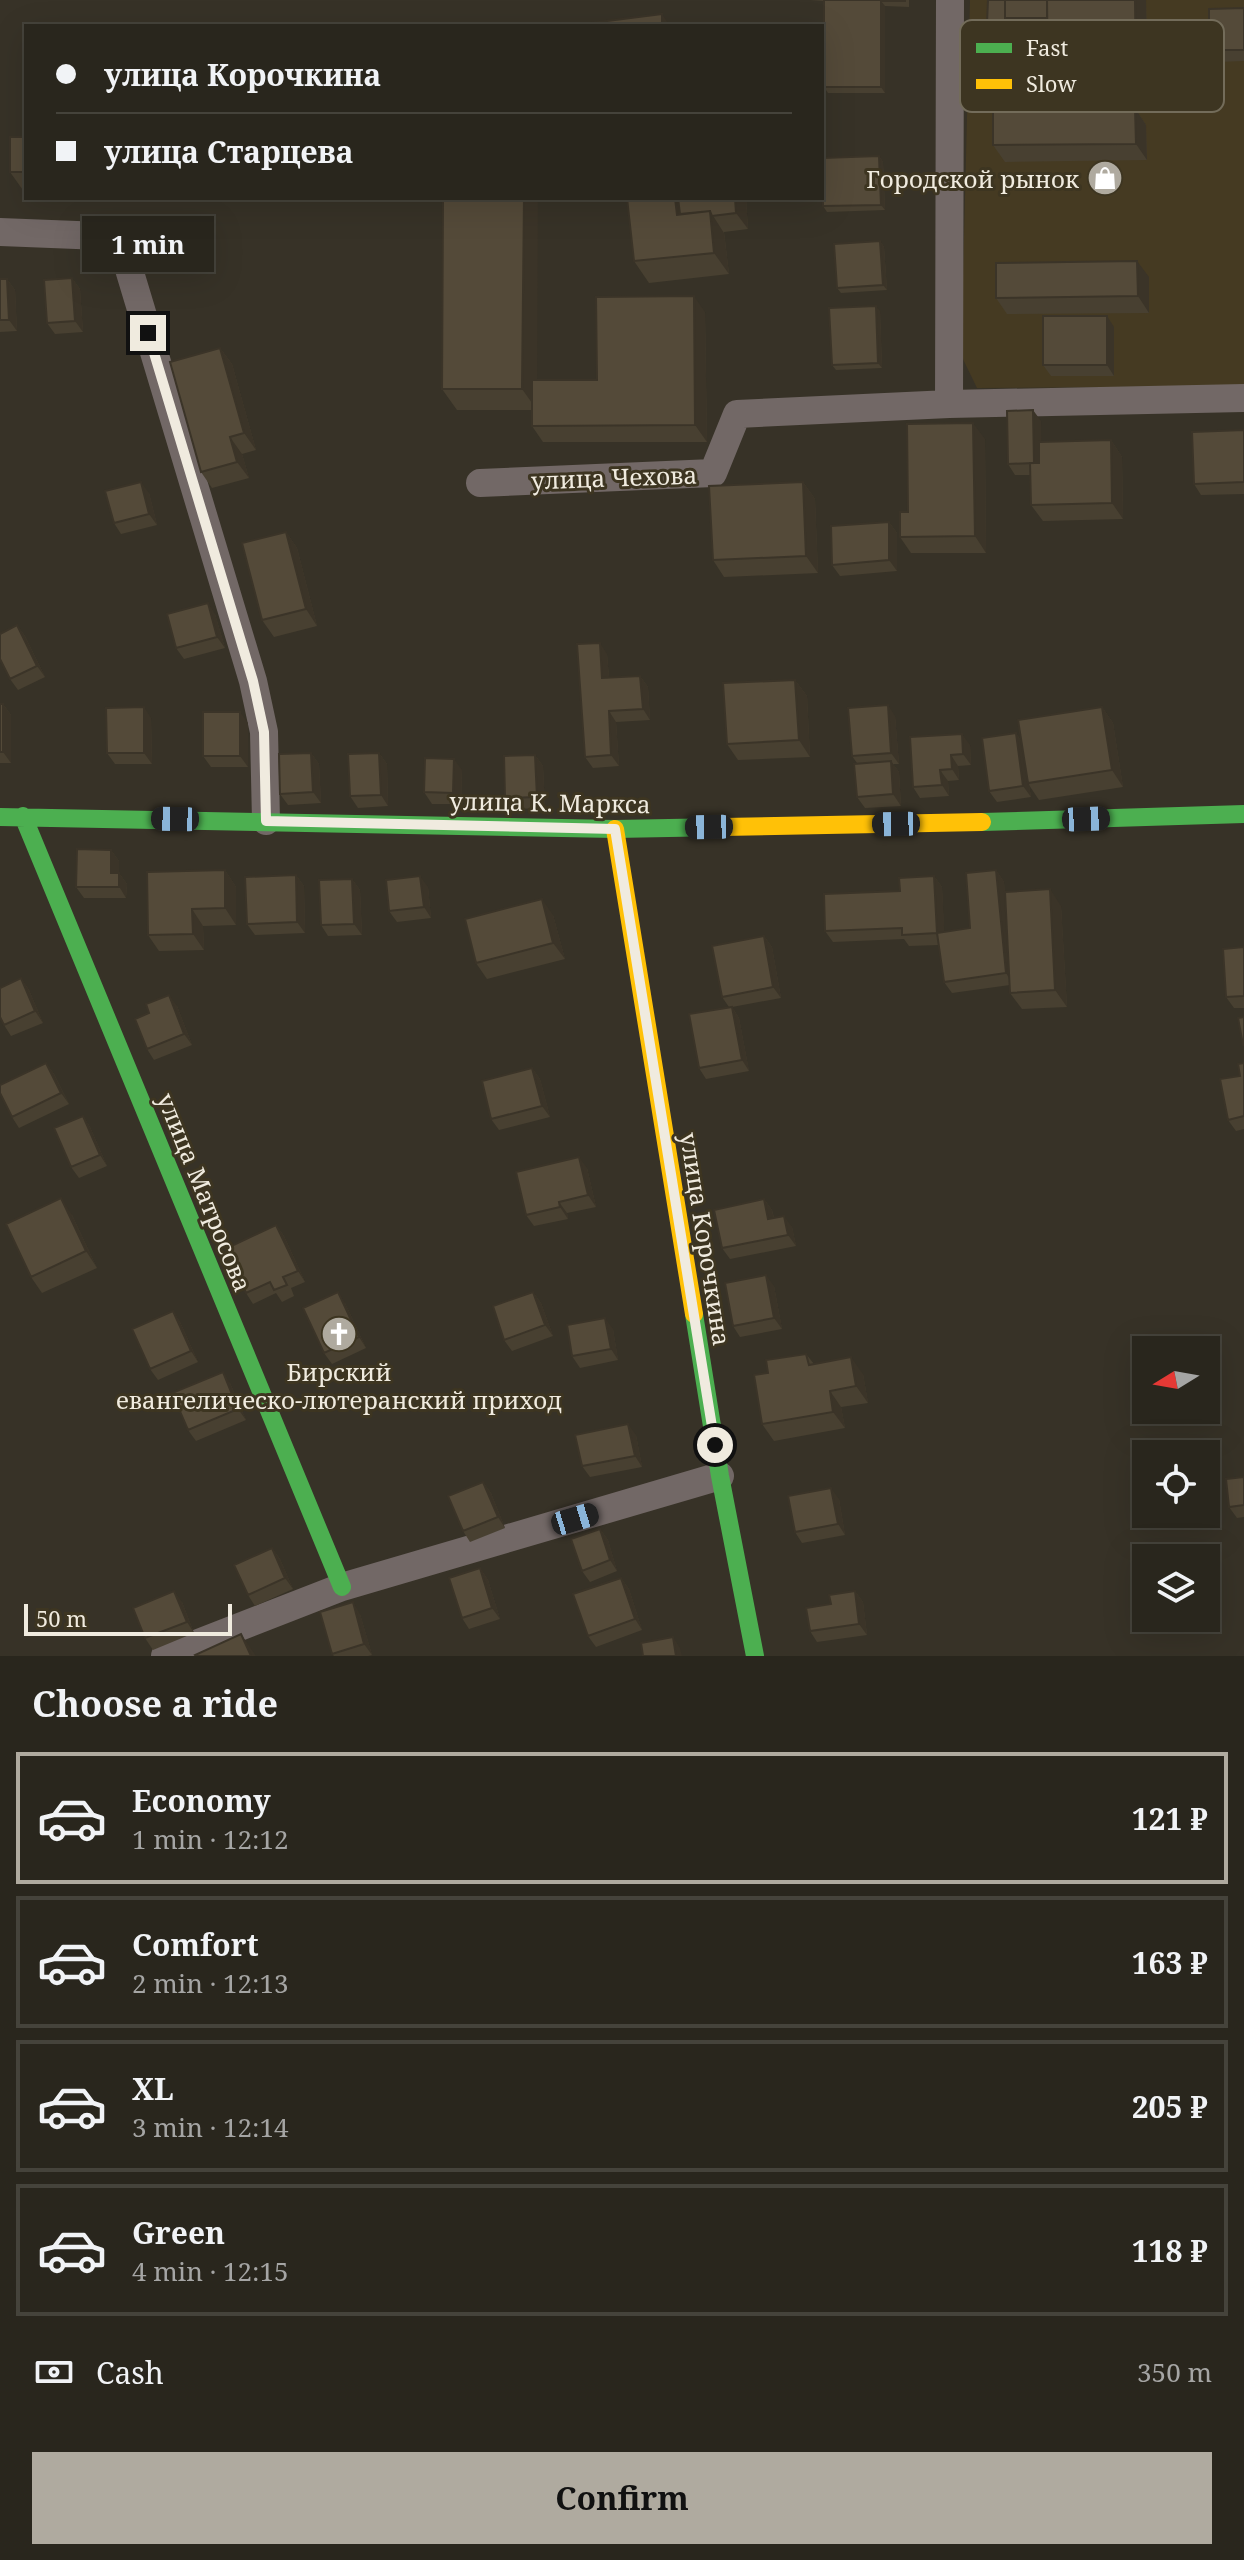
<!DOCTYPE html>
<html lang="en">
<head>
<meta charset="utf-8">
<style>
	body { margin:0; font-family:"Noto Serif",serif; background:#35322a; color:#f1f3f6; height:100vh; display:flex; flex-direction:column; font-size:30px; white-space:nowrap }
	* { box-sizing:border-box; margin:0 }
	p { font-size:26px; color:#a5a5a4 }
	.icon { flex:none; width:44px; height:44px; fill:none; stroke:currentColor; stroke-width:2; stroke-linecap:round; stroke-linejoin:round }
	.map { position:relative; height:1656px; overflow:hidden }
	.details { display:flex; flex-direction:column; background:#29261d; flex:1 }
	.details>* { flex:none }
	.guide { position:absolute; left:24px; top:24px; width:800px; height:176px; border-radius:0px; box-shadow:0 8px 32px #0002,0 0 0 2px #45433b; display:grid; align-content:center; height:176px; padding:0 32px; background:#29261d }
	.needle { width:52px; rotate:259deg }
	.fabs { position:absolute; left:1132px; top:1336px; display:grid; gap:16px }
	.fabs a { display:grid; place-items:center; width:88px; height:88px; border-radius:0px; background:#29261d; box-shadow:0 8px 32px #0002,0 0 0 2px #45433b; font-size:40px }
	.scale { position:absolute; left:24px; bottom:20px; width:208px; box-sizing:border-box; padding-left:8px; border:4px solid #f0ebdf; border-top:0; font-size:22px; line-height:28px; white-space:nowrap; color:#f0ebdf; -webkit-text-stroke:6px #3d3521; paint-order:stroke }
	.end { position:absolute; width:36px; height:36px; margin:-18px; border:10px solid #f0ebdf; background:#111; box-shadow:0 0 0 4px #111 }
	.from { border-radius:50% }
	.bubble { position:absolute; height:56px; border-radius:0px; background:#29261d; box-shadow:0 8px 32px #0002,0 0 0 2px #45433b; font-size:26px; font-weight:700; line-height:56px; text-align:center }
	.car { position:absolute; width:24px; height:48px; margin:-24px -12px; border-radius:10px; box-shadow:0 0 6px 2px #0007; background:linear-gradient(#222 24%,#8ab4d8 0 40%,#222 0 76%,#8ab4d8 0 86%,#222 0) }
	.guide b { display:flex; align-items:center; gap:28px; height:76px; font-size:30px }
	.guide b+b { border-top:2px solid #45433b }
	.guide i { width:20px; height:20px; background:#f1f3f6 }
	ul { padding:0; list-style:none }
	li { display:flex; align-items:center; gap:24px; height:132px; margin:0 16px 12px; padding:0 16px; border:4px solid #45433b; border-radius:0px }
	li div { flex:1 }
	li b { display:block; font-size:30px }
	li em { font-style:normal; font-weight:700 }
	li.selected { border-color:#afaa9f }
	li>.icon { width:72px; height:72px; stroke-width:1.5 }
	h2 { padding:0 32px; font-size:36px; line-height:96px }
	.pay { display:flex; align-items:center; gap:20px; height:88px; padding:0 32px; font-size:30px }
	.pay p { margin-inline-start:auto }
	.action { display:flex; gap:16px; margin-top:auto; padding:16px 32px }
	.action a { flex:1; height:92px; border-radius:0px; background:#afaa9f; color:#111; font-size:32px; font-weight:700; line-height:92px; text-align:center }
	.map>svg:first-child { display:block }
	.built { fill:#453a22 }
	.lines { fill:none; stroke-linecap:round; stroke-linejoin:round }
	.street { stroke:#726866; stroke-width:28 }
	.fast { stroke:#4caf50; stroke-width:18 }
	.slow { stroke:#ffc107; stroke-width:18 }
	.wall { fill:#484031 }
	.shaded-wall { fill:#3b3428 }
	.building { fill:#544a39; stroke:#3b3428; stroke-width:2 }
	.route { stroke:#f0ebdf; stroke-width:10 }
	.labels { text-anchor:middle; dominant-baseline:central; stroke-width:6; stroke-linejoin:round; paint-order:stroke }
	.poi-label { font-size:24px; fill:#f0ebdf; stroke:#3d3521; text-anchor:end }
	.street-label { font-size:24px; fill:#f0ebdf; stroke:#3d3521 }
	.key { fill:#3d3521; stroke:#736c5a; stroke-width:2 }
	.key-label { font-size:22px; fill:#f0ebdf }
</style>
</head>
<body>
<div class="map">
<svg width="1244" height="1656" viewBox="0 0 1244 1656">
	<rect width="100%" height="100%" fill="#373227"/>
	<path class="built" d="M970,0H1244V386L977,388L961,355Z"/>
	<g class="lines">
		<path class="street" d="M950,0L949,404L1244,398
			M0,232L102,236L122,246L253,681L264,732L266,821
			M480,483L713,473L737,414L949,404
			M165,1656L342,1587L720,1476"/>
		<path class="fast" d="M23,816L342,1587
			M0,817L615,829L723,827
			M982,822L1244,814
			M694,1314L720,1476L755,1656"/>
		<path class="slow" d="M723,827L982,822
			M615,829L694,1314"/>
	</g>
	<path class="wall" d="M810,0H909V7L885,6V93H828L824,87V1Z
		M988,0H1146L1148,92L1059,94L1048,77L1047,29L991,28L987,23Z
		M1244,8V61L1217,62L1209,50Z
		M1035,46L1043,57V86L983,84L975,73Z
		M1135,108L1146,125L1147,160L1005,162L993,145Z
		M26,137V193H25L10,172Z
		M879,156L883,162L885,210L827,212L823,206Z
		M627,198H746L748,229L724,232L729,274L649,283L634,261Z
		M880,241L884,247L887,290L841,293L837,288Z
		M1149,277V313L1007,314L996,298Z
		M72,278L80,289L83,332L55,334L47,323Z
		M0,279H7L15,290L17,331L0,332Z
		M880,311L882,368L836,370L832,365Z
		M705,312L707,442H543L532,426V410H457L442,389L537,380H597Z
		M1114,327V376H1051L1043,365Z
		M220,348L232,364L256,450L242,454L249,478L212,488L201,472Z
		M1041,421V442L1111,440L1122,457L1123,519L1043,521L1031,505V475H1015L1008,464Z
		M1244,430V494L1201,495L1194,484Z
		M985,439L986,553H911L900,537L908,512Z
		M803,482L815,499L818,573L724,577L713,560Z
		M149,493L157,525L121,534L114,523Z
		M889,522L897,533V571L840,576L832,565Z
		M286,532L297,548L317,626L274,637L262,620Z
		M215,614L225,648L184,659L176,648Z
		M17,625L25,636L45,677L18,690L10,679Z
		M607,654L609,678L640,676L648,687L650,720L616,722L619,766L593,768L585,757Z
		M795,680L807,696L810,757L738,760L727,744Z
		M0,704H3L11,715V763H0Z
		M1102,707L1113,723L1123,787L1039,800L1029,785L1031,797L997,802L989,791L1016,733L1021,741Z
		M895,716L899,764H893L899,772L901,806L865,808L857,797V763L852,756Z
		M151,718L152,764H115L107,753Z
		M248,723V767H211L203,756Z
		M910,737L970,745L971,765L958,766L959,780L948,781L949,796L920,798L913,787Z
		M311,753L319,764L321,803L288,805L280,794Z
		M379,753L387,764L388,806L358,808L350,796Z
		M535,755L543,766L545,808L513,809L505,798Z
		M462,770L461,804H432L424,792Z
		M111,850L119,861V873L127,884L126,898H84L76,887Z
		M225,870L236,887V925L203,926L204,950L159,951L148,935Z
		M996,870L1004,882L1005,899L1061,906L1067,1007L1022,1009L1010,993V985L952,993L944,982L939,945L909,946L904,939L833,942L825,931L900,891L934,876L942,887L944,932L970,928Z
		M296,875L304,886L305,933L255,935L247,924Z
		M352,879L360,890L362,935L328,936L321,925Z
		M428,887L431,918L397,922L389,911Z
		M553,915L565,959L487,979L476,963Z
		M764,936L772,947L781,998L732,1007L739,1018L749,1071L706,1079L699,1068L729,1007L722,997Z
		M1244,947V1008H1234L1226,997Z
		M21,978L29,990L43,1023L11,1036L4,1025Z
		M177,1006L192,1045L154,1060L147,1049L149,1013Z
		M46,1063L54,1074L69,1104L19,1128L12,1117Z
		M1244,1063V1129L1236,1131L1228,1120Z
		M532,1068L540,1079L550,1117L499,1130L491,1119Z
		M83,1116L90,1127L107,1166L79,1178L71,1167Z
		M587,1168L596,1207L567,1213L568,1219L534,1226L526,1215Z
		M764,1199L772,1210L774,1218L792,1227L796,1246L730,1259L722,1248Z
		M72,1215L97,1268L42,1293L31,1277Z
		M276,1225L284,1236L305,1282L291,1288L294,1296L282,1302L276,1293L253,1304L246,1293Z
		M774,1286L782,1329L740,1337L733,1326Z
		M533,1292L541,1303L553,1336L512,1351L504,1340Z
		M345,1303L366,1348L332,1364L324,1353Z
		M173,1311L180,1322L198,1362L158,1380L150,1369Z
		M613,1329L618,1360L580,1368L572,1356Z
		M806,1354L814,1364L863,1374L868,1403L841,1407L845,1428L774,1441L762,1424L768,1373Z
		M230,1383L246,1420L196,1441L188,1430Z
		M636,1435L642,1467L590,1477L582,1466Z
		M1244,1477V1517L1237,1518L1229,1507Z
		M483,1482L491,1493L505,1528L470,1542L463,1531Z
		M839,1499L845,1535L802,1543L795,1532Z
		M600,1529L608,1540L617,1571L590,1582L582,1571Z
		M272,1548L280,1559L293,1589L255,1606L248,1595Z
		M480,1568L488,1580L500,1619L469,1629L462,1618Z
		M621,1578L629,1589L642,1630L596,1647L588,1636Z
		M855,1591L863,1602L867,1635L817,1642L810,1631L831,1604Z
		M182,1602L194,1633L153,1650L145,1638Z
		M360,1614L372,1655L368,1656H334L332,1654Z"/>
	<path class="shaded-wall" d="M1135,0H1146L1148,92L1136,76Z
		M881,1L885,6V93L881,87Z
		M662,14L670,26H662Z
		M1035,46L1043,57V86L1035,75Z
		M1135,108L1146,125L1147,160L1136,144Z
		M879,156L883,162L885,210L881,205Z
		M524,198H538L537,410L522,389Z
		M675,198H679L689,213L677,215Z
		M735,198H746L748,229L736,213Z
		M710,211L724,233L729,274L714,253Z
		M880,241L884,247L887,290L883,285Z
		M1137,261L1149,277V313L1138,296Z
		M72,278L80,289L83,332L75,321Z
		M7,279L15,290L17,331L9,320Z
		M694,296L705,312L707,442L695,425Z
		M876,306L880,311L882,368L878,363Z
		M1107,316L1114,327V376L1107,365Z
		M220,348L232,364L256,450L244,433Z
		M1033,410L1041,421L1042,475L1034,464Z
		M973,423L985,439L986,553L975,536Z
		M230,437L242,454L249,478L237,462Z
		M1111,440L1122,457L1123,519L1112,503Z
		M141,482L149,493L157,525L149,514Z
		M803,482L815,499L818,573L806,556Z
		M889,522L897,533V571L889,560Z
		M286,532L297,548L317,626L306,609Z
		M208,603L215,614L225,648L217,637Z
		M17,625L25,636L45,677L37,666Z
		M600,643L607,654L610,689L602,678Z
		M640,676L648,687L650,720L643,709Z
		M795,680L807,696L810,757L799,740Z
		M3,704L11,715V763L3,752Z
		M888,705L895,716L899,764L891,753Z
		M144,707L151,718L152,764L144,753Z
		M1102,707L1113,723L1123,787L1112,770Z
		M609,711L616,722L619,766L611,755Z
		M240,712L248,723V767L240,756Z
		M1016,733L1023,744L1031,797L1023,786Z
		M962,734L970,745L971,765L963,754Z
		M311,753L319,764L321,803L313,792Z
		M379,753L387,764L388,806L381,795Z
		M535,755L543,766L545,808L537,797Z
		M951,755L958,766L959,780L952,769Z
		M454,759L462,770L461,804L453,793Z
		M891,761L899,772L901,806L893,794Z
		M940,770L948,781L949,796L942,785Z
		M111,850L119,861V880V873L127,884L126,898L111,873Z
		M225,870L236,887V925L225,908Z
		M996,870L1004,882L1013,985L1006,973Z
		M296,875L304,886L305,933L297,922Z
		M420,876L428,887L431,918L424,907Z
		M934,876L942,887L945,945L937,933Z
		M352,879L360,890L362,935L354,924Z
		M1050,889L1061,906L1067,1007L1055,990Z
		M542,899L553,915L565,959L553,943Z
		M192,909L203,926L204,950L193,934Z
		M764,936L772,947L781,998L773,987Z
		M21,978L29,990L43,1023L35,1011Z
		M169,995L177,1006L192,1045L184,1034Z
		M732,1007L739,1018L749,1071L742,1060Z
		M46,1063L54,1074L69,1104L61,1093Z
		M532,1068L540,1079L550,1117L542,1106Z
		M83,1116L90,1127L107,1166L100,1155Z
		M579,1157L587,1168L596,1207L588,1195Z
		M61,1198L72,1215L97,1268L86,1251Z
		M764,1199L772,1210L776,1230L768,1219Z
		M559,1202L567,1213L568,1219L560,1207Z
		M784,1216L792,1227L796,1246L788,1235Z
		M276,1225L284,1236L305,1282L298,1271Z
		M766,1275L774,1286L782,1329L774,1318Z
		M338,1292L345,1303L366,1348L359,1337Z
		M533,1292L541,1303L553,1336L545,1325Z
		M173,1311L180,1322L198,1362L191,1351Z
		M605,1318L613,1329L618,1360L611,1349Z
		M851,1357L863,1374L868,1403L856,1386Z
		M223,1372L230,1383L246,1420L238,1409Z
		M830,1391L841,1407L845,1428L833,1412Z
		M628,1424L636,1435L642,1467L635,1456Z
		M483,1482L491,1493L505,1528L498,1517Z
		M831,1488L839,1499L845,1535L838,1524Z
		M600,1529L608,1540L617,1571L610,1560Z
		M272,1548L280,1559L293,1589L285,1578Z
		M480,1568L488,1580L500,1619L492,1608Z
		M621,1578L629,1589L642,1630L635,1619Z
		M174,1591L182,1602L194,1633L187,1622Z
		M855,1591L863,1602L867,1635L859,1624Z
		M353,1602L360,1614L372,1655L364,1644Z
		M241,1634L256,1656H251Z
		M673,1637L680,1648L682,1656H676Z"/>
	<path class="building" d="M824,0H905V1H881V87H824Z
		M988,0H1005V18L1009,23H987Z
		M1005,0H1047V18H1005Z
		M1047,0H1135L1136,76L1048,77Z
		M1244,8V50H1209V9Z
		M662,14V26H568Z
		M1135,108L1136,144L993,145V110Z
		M10,137H26V172H10Z
		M879,156L881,205L823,206L822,158Z
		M443,198H524L522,389H442Z
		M627,198H675L677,215L710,211L714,253L634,261Z
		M678,198H735L736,213L712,216L710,211L680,214Z
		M880,241L883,285L837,288L834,244Z
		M1137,261L1138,296L996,298V263Z
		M72,278L75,321L47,323L44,280Z
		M0,279H7L9,320H0Z
		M694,296L695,425L532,426V380H597L596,297Z
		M876,306L878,363L832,365L829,308Z
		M1043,316H1107V365H1043Z
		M220,348L244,433L230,437L237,462L201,472L170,362Z
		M1033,410L1034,463L1008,464L1007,411Z
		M973,423L975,536L900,537V512H908L907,424Z
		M1244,430V482L1194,484L1192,432Z
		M1111,440L1112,503L1031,505L1030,463H1039V442Z
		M141,482L149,514L114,523L105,491Z
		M803,482L806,556L713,560L709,486Z
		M889,522V560L832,565L831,526Z
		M286,532L306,609L262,620L242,543Z
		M208,603L217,637L176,648L167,614Z
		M17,625L37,666L10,679L0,659V634Z
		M600,643L602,678L640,676L643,709L609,711L611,755L585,757L577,644Z
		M795,680L799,740L727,744L723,683Z
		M0,704H3V752H0Z
		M888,705L891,753L852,756L848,708Z
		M144,707V753H107L106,708Z
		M1102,707L1112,770L1028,783L1018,720Z
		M203,712H240V756H203Z
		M1016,733L1023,786L989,791L982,738Z
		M962,734L963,754L951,755L952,769L940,770L942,785L913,787L910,737Z
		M311,753L313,792L280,794L279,754Z
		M379,753L381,795L350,796L348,754Z
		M535,755L537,797L505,798L504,756Z
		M425,758L454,759L453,793L424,792Z
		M891,761L893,794L857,797L854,764Z
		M77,849L111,850V873H119V887H76Z
		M225,870V908L192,909L193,934L148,935L147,872Z
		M996,870L1006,973L944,982L937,933L970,928L966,873Z
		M296,875L297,922L247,924L245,877Z
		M420,876L424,907L389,911L386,880Z
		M934,876L937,933L902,935V928L825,931L824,894L900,891L899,878Z
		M352,879L354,924L321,925L319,880Z
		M1050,889L1055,990L1010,993L1005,892Z
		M542,899L553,943L476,963L465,919Z
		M764,936L773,987L722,997L712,946Z
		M1244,947V996L1226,997L1223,949Z
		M21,978L35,1011L4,1025L0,1017V988Z
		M169,995L184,1034L147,1049L135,1019L149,1013L146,1004Z
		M732,1007L742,1060L699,1068L689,1014Z
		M1244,1017V1045H1243L1238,1018Z
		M46,1063L61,1093L12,1117L0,1093V1085Z
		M1244,1063V1116L1228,1120L1220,1079L1240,1076L1238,1064Z
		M532,1068L542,1106L491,1119L482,1081Z
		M83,1116L100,1155L71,1167L54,1128Z
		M579,1157L588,1195L559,1202L560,1207L526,1215L516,1172Z
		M61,1198L86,1251L31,1277L6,1224Z
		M764,1199L768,1219L784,1216L788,1235L722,1248L714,1210Z
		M276,1225L298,1271L283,1277L287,1285L274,1290L270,1282L246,1293L225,1249Z
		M766,1275L774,1318L733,1326L725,1283Z
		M338,1292L359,1337L324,1353L303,1308Z
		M533,1292L545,1325L504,1340L493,1306Z
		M173,1311L191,1351L150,1369L132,1329Z
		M605,1318L611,1349L572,1356L567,1325Z
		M806,1354L809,1365L851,1357L856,1386L830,1391L833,1412L762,1424L754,1375L768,1373L766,1360Z
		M223,1372L238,1409L188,1430L172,1393Z
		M628,1424L635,1456L582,1466L575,1435Z
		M1244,1477V1505L1229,1507L1226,1479Z
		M483,1482L498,1517L463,1531L448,1496Z
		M831,1488L838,1524L795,1532L788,1496Z
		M600,1529L610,1560L582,1571L571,1539Z
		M272,1548L285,1578L248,1595L234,1565Z
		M480,1568L492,1608L462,1618L449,1578Z
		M621,1578L635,1619L588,1636L573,1594Z
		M174,1591L187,1622L145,1638L133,1608Z
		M855,1591L859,1624L810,1631L806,1608L831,1604L829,1595Z
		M353,1602L364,1644L332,1654L320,1612Z
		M241,1634L251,1656H196L195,1655Z
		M673,1637L676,1656H643L641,1643Z"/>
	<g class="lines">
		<path class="route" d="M148,333L253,681L264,732L266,821L615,829L715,1445"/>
	</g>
	<defs>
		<symbol id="shop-disc" viewBox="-11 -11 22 22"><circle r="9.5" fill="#afaa9f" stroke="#3d3521"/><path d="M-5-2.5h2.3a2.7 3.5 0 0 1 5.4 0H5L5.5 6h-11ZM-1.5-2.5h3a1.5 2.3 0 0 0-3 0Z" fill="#fff"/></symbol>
		<symbol id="church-disc" viewBox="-11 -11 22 22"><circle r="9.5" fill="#afaa9f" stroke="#3d3521"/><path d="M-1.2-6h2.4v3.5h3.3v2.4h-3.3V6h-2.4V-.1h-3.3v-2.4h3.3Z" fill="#fff"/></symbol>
	</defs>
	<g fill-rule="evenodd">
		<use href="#shop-disc" x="1085" y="158" width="40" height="40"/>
		<use href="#church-disc" x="319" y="1314" width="40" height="40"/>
	</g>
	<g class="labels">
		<g class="poi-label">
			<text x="1079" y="178">Городской рынок</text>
			<text x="339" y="1371" text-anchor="middle">Бирский<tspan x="339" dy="28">евангелическо-лютеранский приход</tspan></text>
		</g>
		<g class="street-label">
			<text transform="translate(614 477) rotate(-2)">улица Чехова</text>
			<text transform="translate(550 802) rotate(1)">улица К. Маркса</text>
			<text transform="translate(205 1192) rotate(68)">улица Матросова</text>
			<text transform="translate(706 1239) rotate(81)">улица Корочкина</text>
		</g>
	</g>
	<rect x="960" y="20" width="264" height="92" rx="12" class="key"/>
	<rect x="976" y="43" width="36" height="10" fill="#4caf50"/>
	<rect x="976" y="79" width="36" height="10" fill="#ffc107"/>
	<g class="key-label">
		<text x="1026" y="56">Fast</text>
		<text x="1026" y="92">Slow</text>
	</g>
</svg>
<div class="fabs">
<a><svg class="needle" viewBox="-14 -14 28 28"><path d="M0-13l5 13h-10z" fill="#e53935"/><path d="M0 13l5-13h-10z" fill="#a5a5a4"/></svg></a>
<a><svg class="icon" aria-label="locate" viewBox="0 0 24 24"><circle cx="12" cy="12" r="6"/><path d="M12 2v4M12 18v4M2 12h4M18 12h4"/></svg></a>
<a><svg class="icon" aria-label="layers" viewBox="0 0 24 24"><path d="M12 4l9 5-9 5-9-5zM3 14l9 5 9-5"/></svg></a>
</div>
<div class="scale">50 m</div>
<i class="end from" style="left:715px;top:1445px"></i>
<i class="end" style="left:148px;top:333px"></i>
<div class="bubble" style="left:82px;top:216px;width:132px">1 min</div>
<i class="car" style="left:175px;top:819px;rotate:271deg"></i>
<i class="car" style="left:1086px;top:819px;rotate:88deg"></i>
<i class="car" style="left:896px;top:824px;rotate:269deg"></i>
<i class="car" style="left:709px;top:827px;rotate:269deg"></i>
<i class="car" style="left:575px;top:1519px;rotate:73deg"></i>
<div class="guide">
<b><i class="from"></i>улица Корочкина</b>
<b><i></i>улица Старцева</b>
</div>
</div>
<section class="details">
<h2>Choose a ride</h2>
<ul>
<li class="selected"><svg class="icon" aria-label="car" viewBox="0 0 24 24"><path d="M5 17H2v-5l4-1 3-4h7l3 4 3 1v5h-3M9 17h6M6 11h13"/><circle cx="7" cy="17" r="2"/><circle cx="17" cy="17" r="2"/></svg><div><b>Economy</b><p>1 min · 12:12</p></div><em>121 ₽</em></li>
<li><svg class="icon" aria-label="car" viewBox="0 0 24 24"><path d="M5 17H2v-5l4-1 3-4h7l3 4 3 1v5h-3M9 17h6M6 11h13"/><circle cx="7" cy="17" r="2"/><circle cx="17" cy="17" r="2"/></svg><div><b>Comfort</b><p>2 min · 12:13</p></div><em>163 ₽</em></li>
<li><svg class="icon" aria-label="car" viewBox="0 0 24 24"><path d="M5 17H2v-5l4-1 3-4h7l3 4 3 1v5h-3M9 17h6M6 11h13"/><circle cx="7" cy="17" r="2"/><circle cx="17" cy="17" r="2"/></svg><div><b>XL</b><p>3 min · 12:14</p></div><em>205 ₽</em></li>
<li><svg class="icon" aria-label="car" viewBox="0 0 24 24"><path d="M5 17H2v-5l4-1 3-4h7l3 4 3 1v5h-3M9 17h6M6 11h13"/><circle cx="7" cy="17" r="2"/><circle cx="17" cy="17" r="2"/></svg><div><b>Green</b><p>4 min · 12:15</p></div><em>118 ₽</em></li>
</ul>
<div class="pay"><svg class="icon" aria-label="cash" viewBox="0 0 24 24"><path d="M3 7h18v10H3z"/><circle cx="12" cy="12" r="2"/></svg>Cash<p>350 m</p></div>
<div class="action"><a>Confirm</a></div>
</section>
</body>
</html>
